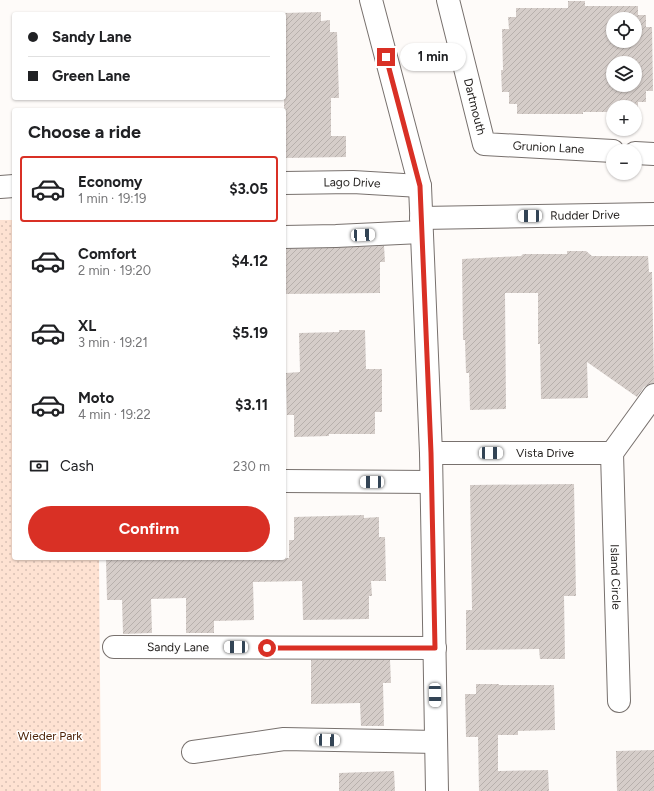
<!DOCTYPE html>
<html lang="en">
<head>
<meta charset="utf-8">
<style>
	body { margin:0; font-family:Figtree,sans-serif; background:#f6f6f6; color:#202124; height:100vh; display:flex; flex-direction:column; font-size:15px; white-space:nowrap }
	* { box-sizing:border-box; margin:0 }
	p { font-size:13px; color:#757577 }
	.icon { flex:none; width:22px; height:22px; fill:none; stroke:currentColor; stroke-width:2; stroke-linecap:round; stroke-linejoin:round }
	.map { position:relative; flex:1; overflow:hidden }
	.details { position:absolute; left:12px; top:108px; width:274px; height:452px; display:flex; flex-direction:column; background:#fff; border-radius:4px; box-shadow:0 1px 3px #0004 }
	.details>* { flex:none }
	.banner { position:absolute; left:12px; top:12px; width:274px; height:88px; border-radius:4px; box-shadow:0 1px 3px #0004; display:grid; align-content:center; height:88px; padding:0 16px; background:#fff }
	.tools { position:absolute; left:606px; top:12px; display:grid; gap:8px }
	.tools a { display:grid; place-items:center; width:36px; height:36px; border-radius:50%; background:#fff; box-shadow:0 1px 3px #0004; font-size:20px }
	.end { position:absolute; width:18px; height:18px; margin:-9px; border:5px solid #d93025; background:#fff; box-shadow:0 0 0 2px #fff }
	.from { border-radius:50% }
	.bubble { position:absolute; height:28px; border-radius:14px; background:#fff; box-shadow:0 1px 3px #0004; font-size:13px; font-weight:700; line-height:28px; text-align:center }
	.car { position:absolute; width:12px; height:24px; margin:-12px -6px; border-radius:5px; box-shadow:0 0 3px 1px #0007; background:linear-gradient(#fff 24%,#345 0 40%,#fff 0 76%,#345 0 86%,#fff 0) }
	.banner b { display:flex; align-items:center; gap:14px; height:38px; font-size:15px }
	.banner b+b { border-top:1px solid #e0e0e0 }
	.banner i { width:10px; height:10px; background:#202124 }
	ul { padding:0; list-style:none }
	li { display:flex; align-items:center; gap:12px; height:66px; margin:0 8px 6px; padding:0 8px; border:2px solid transparent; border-radius:4px }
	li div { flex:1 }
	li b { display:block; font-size:15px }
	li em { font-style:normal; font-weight:700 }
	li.selected { border-color:#d93025 }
	li>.icon { width:36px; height:36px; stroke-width:1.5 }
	h2 { padding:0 16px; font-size:18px; line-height:48px }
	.pay { display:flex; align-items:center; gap:10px; height:44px; padding:0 16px; font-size:15px }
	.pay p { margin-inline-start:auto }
	.action { display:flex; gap:8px; margin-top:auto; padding:8px 16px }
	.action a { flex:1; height:46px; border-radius:24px; background:#d93025; color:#fff; font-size:16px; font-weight:700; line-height:46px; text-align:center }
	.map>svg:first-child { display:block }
	.green { fill:url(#green-dots) }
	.building { fill:url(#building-hatch); fill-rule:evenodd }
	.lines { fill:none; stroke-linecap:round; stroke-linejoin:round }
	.minor-casing { stroke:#78716e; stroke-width:24 }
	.minor { stroke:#fff; stroke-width:22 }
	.route { stroke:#d93025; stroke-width:5 }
	.labels { text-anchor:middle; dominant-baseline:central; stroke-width:3; stroke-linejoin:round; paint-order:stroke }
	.street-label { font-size:12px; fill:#211e1c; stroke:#fff }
	.park-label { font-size:12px; fill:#4d2409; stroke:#fff }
</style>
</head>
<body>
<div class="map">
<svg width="654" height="791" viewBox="0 0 654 791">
	<defs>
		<pattern id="green-dots" width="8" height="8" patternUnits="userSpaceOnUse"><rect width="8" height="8" fill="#fee2d2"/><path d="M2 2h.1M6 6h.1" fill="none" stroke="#d9c1b4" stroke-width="1.8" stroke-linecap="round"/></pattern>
		<pattern id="building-hatch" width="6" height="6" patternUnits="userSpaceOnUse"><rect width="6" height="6" fill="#d5cdc9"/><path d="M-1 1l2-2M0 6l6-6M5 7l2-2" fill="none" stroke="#b7b0ac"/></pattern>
	</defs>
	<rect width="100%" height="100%" fill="#fefbf9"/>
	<path class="green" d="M0,220H14V558H99L101,791H0Z"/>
	<path class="building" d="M568,1H585V6H638V15H646V27H652L653,91H646V102H638V112H635V107H613V112H583V114H517V104H509V92H502L501,70H503L502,29H509L508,17H516V8H568ZM613,19H635V41H613ZM613,63H635V85H613Z
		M321,12V21L330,20V32H337L339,98H331V136H346V157L284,158V13Z
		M384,246L385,262H380V293L284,294V249Z
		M567,251H586L592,256H648L649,272H652L654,383L649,384L644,387L637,397L587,362L588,398L541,399L540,344H538V293H505L506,409L470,410L469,373H466L465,340H463L462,259L521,256L523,254H567Z
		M339,330H365L366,369H382V412H375V434H329V436L294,437V415H287L286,373L300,372L299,333L339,332Z
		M574,484L576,596H564L565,659H540L539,649L466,650V610H472L470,485Z
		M364,515V518L379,517V537H385L386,581H371L372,596H369V619L303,620L302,581L253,582L254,620L214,621V633H186V598L151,599L152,633L123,634L122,600H107L106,558H289V540H294V517Z
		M311,660H390L391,683H383L384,726H361L360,703L311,704Z
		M476,684H499V685H554L555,730L518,731V735H498V771L548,770L549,791H479L478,737H466L465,694H476Z
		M654,750V791H617L616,751Z
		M394,771L395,791H339V773Z"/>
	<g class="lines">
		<defs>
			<g id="minor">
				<path d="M371,0L420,186L431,453L437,791"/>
				<path id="s1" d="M448,0L484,144L613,151"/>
				<path d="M635,153L654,154"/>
				<path id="s2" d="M284,183L353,182L420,186"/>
				<path d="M0,187L14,186"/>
				<path id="s3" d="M421,218L654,214"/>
				<path d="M284,237L336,236L421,232"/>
				<path id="s4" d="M431,453H612"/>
				<path id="s5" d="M612,453L619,701"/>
				<path d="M612,453L654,395"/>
				<path d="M284,481L431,482"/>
				<path id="s6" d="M114,647L435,648"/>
				<path d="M193,752L284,739L436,742"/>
			</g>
		</defs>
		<use href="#minor" class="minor-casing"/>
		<use href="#minor" class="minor"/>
	</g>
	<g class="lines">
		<path class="route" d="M267,648H435L431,453L420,186L386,57"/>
	</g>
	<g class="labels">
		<g class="street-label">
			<text stroke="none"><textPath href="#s1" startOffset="110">Dartmouth</textPath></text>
			<text stroke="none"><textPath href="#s1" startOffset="213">Grunion Lane</textPath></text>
			<text stroke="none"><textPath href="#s2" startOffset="68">Lago Drive</textPath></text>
			<text stroke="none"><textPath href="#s3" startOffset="164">Rudder Drive</textPath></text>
			<text stroke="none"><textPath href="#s4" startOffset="114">Vista Drive</textPath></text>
			<text stroke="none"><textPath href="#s5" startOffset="124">Island Circle</textPath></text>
			<text stroke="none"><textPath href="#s6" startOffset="64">Sandy Lane</textPath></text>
		</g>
		<g class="park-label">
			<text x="50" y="736">Wieder Park</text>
		</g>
	</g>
</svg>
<div class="tools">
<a><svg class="icon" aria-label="locate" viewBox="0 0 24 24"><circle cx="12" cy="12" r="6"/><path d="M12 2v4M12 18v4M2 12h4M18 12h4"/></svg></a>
<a><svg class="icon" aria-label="layers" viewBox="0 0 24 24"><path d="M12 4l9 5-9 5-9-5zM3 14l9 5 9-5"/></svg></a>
<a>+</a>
<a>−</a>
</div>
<i class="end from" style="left:267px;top:648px"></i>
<i class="end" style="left:386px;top:57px"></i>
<div class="bubble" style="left:400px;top:43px;width:66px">1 min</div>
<i class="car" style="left:530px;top:216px;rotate:269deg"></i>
<i class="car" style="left:363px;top:235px;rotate:87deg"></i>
<i class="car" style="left:491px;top:453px;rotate:90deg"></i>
<i class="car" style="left:372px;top:482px;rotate:270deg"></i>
<i class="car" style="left:236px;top:647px;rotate:270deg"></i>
<i class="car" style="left:435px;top:695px;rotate:179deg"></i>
<i class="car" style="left:328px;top:740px;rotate:92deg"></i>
<div class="banner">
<b><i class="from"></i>Sandy Lane</b>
<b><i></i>Green Lane</b>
</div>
<section class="details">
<h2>Choose a ride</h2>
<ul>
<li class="selected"><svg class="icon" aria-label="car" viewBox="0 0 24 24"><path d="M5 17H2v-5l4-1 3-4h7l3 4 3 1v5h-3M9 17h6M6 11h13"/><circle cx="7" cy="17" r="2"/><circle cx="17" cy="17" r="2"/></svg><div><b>Economy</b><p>1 min · 19:19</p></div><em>$3.05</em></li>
<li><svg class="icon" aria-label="car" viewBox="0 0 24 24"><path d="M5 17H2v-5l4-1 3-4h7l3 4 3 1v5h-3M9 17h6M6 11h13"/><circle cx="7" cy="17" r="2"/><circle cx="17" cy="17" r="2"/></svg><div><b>Comfort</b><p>2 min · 19:20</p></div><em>$4.12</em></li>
<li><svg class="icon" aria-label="car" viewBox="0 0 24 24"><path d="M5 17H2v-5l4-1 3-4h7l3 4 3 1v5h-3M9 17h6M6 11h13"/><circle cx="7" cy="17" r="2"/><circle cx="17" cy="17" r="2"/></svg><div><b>XL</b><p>3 min · 19:21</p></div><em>$5.19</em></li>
<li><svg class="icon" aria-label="car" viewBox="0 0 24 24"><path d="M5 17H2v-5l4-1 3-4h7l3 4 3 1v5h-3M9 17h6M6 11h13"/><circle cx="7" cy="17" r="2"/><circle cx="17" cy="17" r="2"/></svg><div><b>Moto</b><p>4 min · 19:22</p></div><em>$3.11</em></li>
</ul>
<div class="pay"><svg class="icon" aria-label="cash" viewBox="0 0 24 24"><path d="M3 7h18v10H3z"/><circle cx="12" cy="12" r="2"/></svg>Cash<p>230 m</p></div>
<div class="action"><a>Confirm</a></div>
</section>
</div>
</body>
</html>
